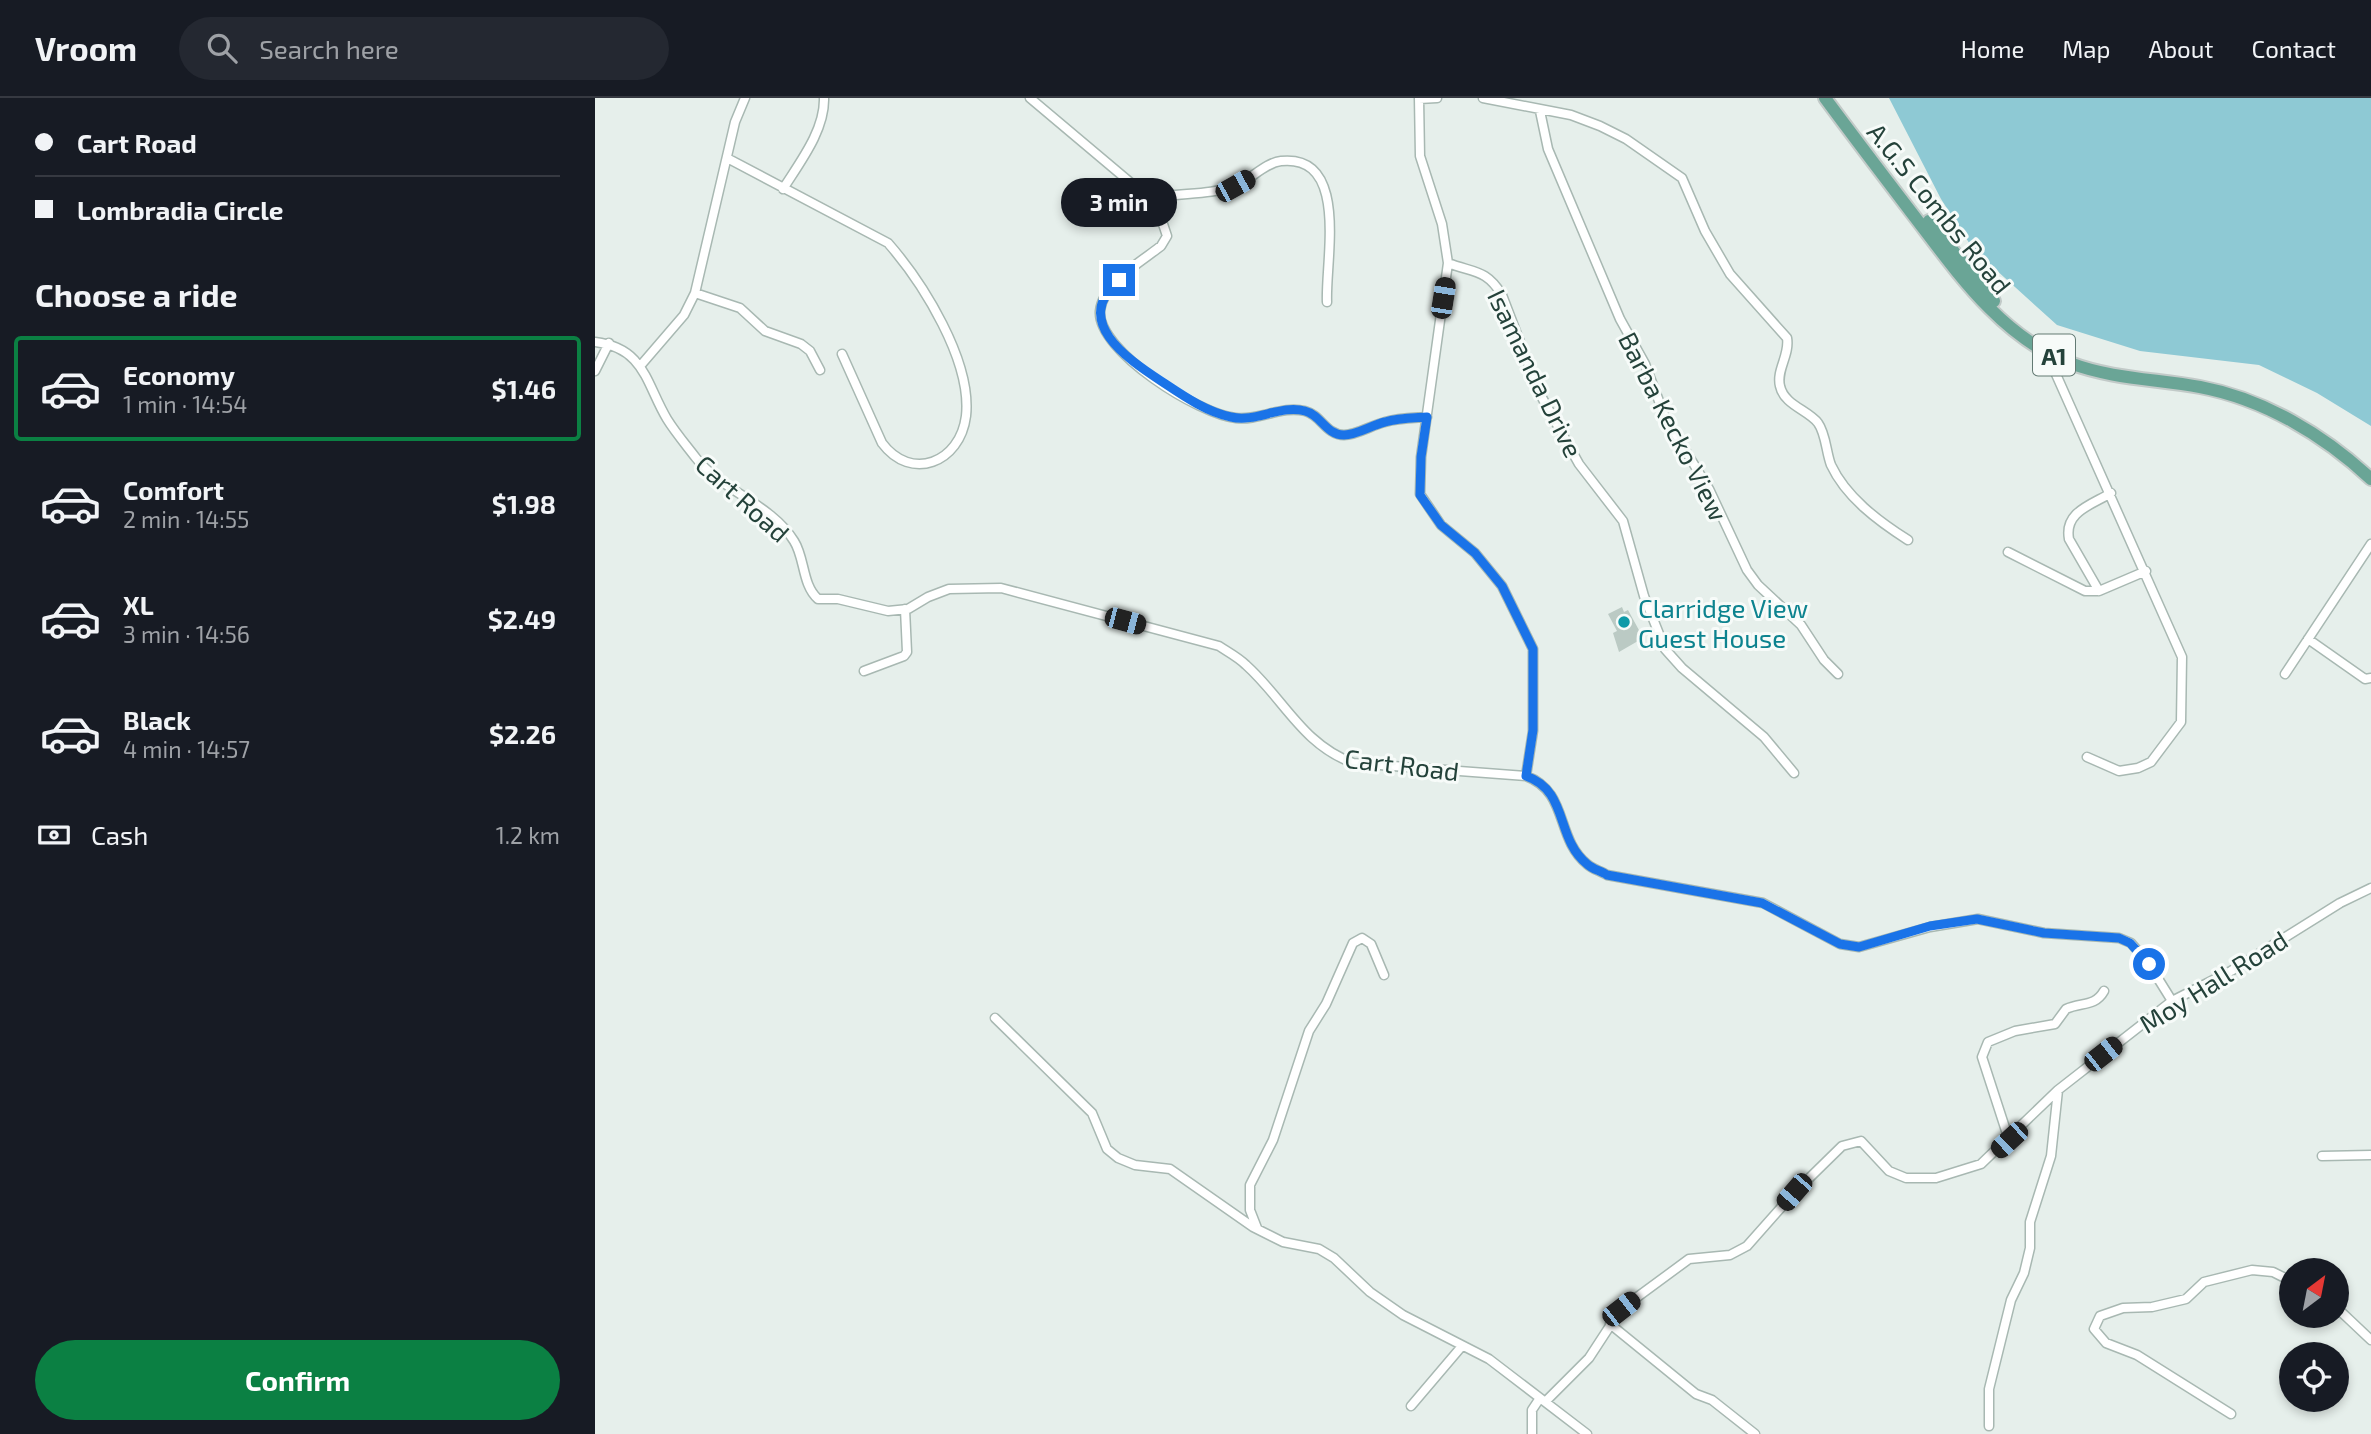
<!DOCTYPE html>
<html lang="en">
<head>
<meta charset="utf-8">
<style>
	body { margin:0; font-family:"Exo 2",sans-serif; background:#242831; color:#f1f3f6; height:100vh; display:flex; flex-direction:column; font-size:26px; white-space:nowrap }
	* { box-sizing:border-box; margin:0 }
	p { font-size:23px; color:#9ea1a6 }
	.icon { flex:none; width:38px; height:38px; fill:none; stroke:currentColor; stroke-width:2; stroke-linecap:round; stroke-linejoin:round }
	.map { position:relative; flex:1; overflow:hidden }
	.sheet { display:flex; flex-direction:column; background:#171b24; width:595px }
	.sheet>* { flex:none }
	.top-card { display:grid; align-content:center; height:154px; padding:0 35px; background:#171b24 }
	.needle { width:46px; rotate:32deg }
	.tools { position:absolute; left:1684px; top:1160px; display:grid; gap:14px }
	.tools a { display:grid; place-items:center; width:70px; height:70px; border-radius:50%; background:#171b24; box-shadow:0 4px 10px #0003; font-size:35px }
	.end { position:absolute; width:32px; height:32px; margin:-16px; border:9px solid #1a73e8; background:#fff; box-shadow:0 0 0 4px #fff }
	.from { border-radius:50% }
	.bubble { position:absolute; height:49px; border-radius:24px; background:#171b24; box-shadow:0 4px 10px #0003; font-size:23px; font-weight:700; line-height:49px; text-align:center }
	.car { position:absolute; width:21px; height:42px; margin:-21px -10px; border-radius:9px; box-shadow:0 0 5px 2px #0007; background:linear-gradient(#222 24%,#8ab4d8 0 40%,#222 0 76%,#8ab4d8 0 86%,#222 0) }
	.top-card b { display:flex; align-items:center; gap:24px; height:66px; font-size:26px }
	.top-card b+b { border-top:2px solid #363941 }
	.top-card i { width:18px; height:18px; background:#f1f3f6 }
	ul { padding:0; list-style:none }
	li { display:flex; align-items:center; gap:21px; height:105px; margin:0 14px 10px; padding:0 21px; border:4px solid transparent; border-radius:7px }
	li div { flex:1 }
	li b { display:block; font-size:26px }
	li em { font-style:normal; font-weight:700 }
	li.on { border-color:#0b8043 }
	li>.icon { width:63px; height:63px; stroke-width:1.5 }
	h2 { padding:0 35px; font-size:32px; line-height:84px }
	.pay { display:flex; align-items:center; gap:18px; height:77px; padding:0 35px; font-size:26px }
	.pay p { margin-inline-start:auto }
	.action { display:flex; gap:14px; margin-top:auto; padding:14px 35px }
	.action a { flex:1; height:80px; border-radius:42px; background:#0b8043; color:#fff; font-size:28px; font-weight:700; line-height:80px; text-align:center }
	header { display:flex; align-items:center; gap:42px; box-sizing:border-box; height:98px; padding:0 35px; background:#171b24; border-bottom:2px solid #363941 }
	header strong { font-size:33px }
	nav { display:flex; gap:38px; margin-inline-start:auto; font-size:24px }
	.search { width:490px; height:63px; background:#242831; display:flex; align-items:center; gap:18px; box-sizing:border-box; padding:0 24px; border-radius:38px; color:#9ea1a6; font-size:26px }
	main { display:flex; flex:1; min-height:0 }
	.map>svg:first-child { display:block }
	.water { fill:#8ec9d4 }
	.building { fill:#bbcac4 }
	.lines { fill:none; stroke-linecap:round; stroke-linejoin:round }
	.street-casing { stroke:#a8b8b2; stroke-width:11 }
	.primary-casing { stroke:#c2cac8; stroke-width:16 }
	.street { stroke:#fff; stroke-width:8 }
	.primary { stroke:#6aa596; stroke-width:12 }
	.route { stroke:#1a73e8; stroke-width:9 }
	.culture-dot { fill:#0f9aa8; stroke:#f7fbf9; stroke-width:2.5 }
	.labels { text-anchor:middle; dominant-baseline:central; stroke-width:6; stroke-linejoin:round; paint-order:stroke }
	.shield { fill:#f7fbf9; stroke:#637a73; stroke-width:2 }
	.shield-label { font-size:24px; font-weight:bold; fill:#24423a }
	.street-label { font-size:26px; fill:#24423a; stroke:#f7fbf9 }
	.culture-label { font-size:26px; fill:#0d838f; stroke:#f7fbf9; text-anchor:start }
</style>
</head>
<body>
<header>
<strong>Vroom</strong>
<div class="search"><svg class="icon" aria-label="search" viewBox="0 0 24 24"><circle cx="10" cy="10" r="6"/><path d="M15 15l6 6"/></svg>Search here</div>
<nav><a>Home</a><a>Map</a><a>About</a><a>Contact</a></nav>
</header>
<main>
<section class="sheet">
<div class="top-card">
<b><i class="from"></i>Cart Road</b>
<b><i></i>Lombradia Circle</b>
</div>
<h2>Choose a ride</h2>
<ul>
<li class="on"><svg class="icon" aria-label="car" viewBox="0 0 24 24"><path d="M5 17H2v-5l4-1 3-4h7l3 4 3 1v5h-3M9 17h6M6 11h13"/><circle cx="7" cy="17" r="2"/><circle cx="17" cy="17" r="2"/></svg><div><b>Economy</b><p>1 min · 14:54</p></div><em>$1.46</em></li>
<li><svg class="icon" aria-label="car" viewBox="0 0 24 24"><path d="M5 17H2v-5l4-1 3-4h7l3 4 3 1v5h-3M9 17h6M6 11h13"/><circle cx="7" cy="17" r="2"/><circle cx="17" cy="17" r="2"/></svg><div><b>Comfort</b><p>2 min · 14:55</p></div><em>$1.98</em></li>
<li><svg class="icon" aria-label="car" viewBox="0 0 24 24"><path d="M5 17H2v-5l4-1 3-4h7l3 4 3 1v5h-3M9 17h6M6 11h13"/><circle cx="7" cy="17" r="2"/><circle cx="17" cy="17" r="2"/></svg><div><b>XL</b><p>3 min · 14:56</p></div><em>$2.49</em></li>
<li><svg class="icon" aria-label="car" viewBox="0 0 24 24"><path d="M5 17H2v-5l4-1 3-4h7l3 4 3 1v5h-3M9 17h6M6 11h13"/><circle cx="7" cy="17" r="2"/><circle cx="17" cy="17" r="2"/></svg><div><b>Black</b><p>4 min · 14:57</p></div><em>$2.26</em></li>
</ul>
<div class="pay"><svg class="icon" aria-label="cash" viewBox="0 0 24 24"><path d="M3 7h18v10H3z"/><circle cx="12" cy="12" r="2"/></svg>Cash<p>1.2 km</p></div>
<div class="action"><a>Confirm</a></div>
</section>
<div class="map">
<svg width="1776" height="1336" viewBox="0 0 1776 1336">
	<rect width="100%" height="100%" fill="#e6efeb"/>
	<path class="water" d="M1294,0H1776V328L1722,295L1664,267L1545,253L1462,227L1378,151L1346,101Z"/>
	<path class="building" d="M1027,509L1029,514L1033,512L1045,534L1043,543L1024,554L1018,535L1022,533L1013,516Z"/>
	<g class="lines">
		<defs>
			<path id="street" d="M435,0L555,101L563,111L572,138L566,148C547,163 508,185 505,213C502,253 605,317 641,320C664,323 687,307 710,313C726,317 731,337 749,337C762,337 777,327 790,324C803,320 818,320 832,319
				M824,0L825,58L847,126L853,165L826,359L825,396L846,427L880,455L907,488L938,551V633L931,678
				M888,0L976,17L1005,28L1031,41L1087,80L1110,133L1135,176L1192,240C1195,257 1181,272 1185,288C1189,307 1213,312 1223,325C1231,336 1231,354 1236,367C1251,399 1283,423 1313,442
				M824,1L842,0
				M945,13L953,51L1025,221L1050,266L1070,319L1114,391L1152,472L1163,487L1206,527L1229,562L1243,576
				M132,60L293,145C328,185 377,263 371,318C365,365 316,384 287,345L247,256
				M188,91C205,64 230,32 229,0
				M555,101C582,94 613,98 639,88C655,83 669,65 686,63C755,56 730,163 732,204
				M853,165C879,175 891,171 907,197L945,296L984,366L1028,423L1049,498L1070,551L1087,570L1169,639L1199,675
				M100,195L145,210L170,233L206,246L215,253L225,272
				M0,244C50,250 51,286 72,321C80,334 91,347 101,360C127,393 176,406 199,443C210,460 207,487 223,501H243L293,513L313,511L333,499L354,491L406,490L624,548C633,554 643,559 651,567C689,601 707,646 758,665L931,678C974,694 960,740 992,766C997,771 1006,773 1012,777L1168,805L1245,846L1264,849L1335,829L1383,821L1449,835L1524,840L1536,845L1554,866L1577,903
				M1461,252L1460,274L1587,559L1586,624L1556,664L1543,670L1524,673L1492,659
				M46,267L89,217L100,195L140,24L150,0
				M0,273L14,245
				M1413,454L1490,493H1504L1551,473
				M1504,493L1474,441C1469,414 1496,407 1516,395
				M1713,541L1770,581L1776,580
				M269,573L309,558L312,554L310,511
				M1690,576L1776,446
				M400,920L497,1015L512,1051L523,1060L540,1067L575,1071L658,1129L688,1144L724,1151L739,1160L775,1194L808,1217L894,1261L992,1336
				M1414,1042L1387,959L1393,944L1420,933L1460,926L1471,911C1486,904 1500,909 1509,893
				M1727,1058L1776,1057
				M662,1130L655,1112V1087L678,1042L714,933L731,906L758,845L767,840L776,846L789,877
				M1741,1209L1776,1242
				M1015,1226L1101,1296L1117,1302L1160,1336
				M951,1303L994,1260L1026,1211L1094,1161L1135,1157L1152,1148L1199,1095L1247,1048L1266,1043L1294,1073L1311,1080H1341L1386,1066L1463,992L1577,903L1636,873L1745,805L1776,790
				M816,1308L867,1248
				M1636,1316L1542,1257L1511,1245L1499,1231L1505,1218L1528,1210L1557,1209L1591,1201L1609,1184L1657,1172L1678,1174L1696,1183
				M1394,1328V1291L1416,1202L1429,1175L1435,1150V1124L1456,1058L1463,992
				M937,1336V1312L945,1300"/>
			<path id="primary" d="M1230,0C1258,38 1287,76 1316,114C1360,171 1405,239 1475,265C1517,281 1562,281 1605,289C1669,301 1729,337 1776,381
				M1334,123L1399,203"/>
		</defs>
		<use href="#street" class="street-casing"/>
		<use href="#primary" class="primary-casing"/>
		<use href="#street" class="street"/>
		<use href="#primary" class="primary"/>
	</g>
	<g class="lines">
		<path class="route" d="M524,182C477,223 531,260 566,283C587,297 611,314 636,319C661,325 686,306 710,313C726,317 731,337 749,337C762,337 777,327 790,324C803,320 818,320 832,319L826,359L825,397L846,427L880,455L907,488L938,551V632L931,678C974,693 960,740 992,766C997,771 1006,773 1012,777L1167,805L1245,846L1264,849L1335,828L1382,821L1449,835L1524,840L1535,845L1554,866"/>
	</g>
	<circle class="culture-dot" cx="1029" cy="524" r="7"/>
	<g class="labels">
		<rect class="shield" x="1438" y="236.5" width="42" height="41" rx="5"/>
		<g class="shield-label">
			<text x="1459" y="257">A1</text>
		</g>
		<g class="street-label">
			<text transform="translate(1345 110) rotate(51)">A.G.S Combs Road</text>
			<text transform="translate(941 275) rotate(64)">Isamanda Drive</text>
			<text transform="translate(1079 328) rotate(63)">Barba Kecko View</text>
			<text transform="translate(148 400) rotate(42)">Cart Road</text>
			<text transform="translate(807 666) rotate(7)">Cart Road</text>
			<text transform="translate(1618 883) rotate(-32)">Moy Hall Road</text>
		</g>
		<g class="culture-label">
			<text x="1043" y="509">Clarridge View<tspan x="1043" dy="30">Guest House</tspan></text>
		</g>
	</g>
</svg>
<div class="tools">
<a><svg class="needle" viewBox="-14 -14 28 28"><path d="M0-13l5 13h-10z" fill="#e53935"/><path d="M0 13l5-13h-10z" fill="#9ea1a6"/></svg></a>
<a><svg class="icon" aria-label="locate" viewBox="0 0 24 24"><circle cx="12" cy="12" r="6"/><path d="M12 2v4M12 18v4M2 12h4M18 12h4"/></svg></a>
</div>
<i class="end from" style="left:1554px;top:866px"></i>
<i class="end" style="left:524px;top:182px"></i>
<div class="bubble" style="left:466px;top:80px;width:116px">3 min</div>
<i class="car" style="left:640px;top:88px;rotate:61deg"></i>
<i class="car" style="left:848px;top:200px;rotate:9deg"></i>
<i class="car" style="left:530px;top:523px;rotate:105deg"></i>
<i class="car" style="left:1508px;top:956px;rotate:52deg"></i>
<i class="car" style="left:1414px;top:1042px;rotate:227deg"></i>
<i class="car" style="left:1199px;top:1094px;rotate:221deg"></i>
<i class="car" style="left:1026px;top:1211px;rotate:52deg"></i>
</div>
</main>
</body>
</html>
